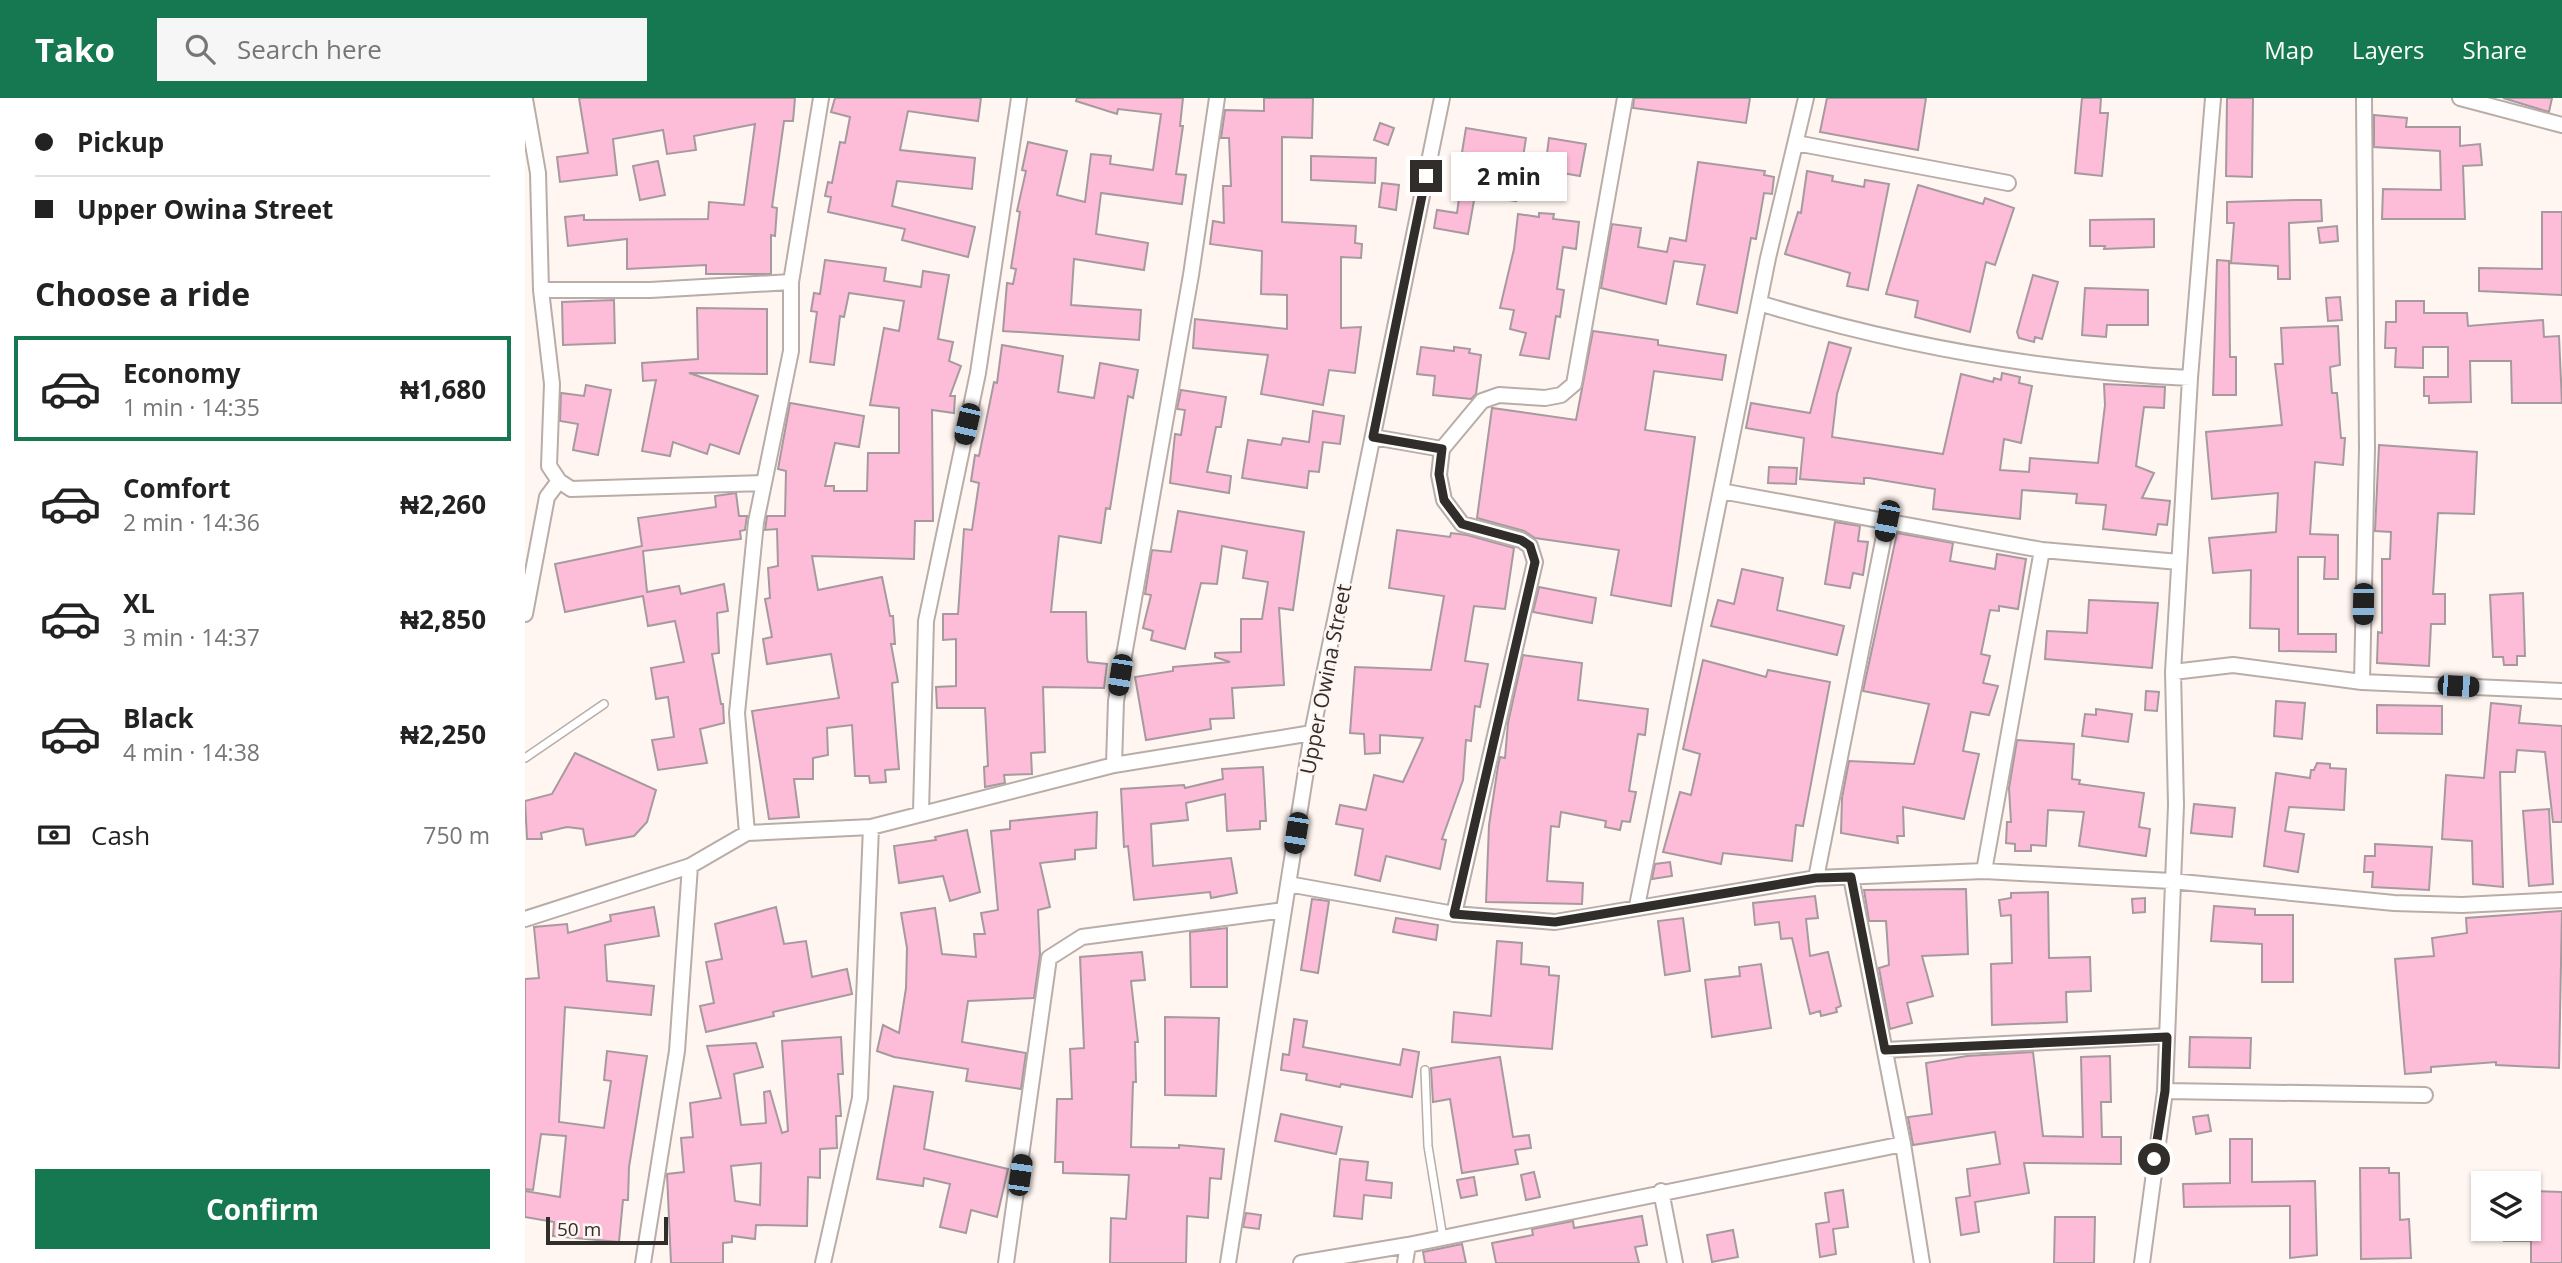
<!DOCTYPE html>
<html lang="en">
<head>
<meta charset="utf-8">
<style>
	body { margin:0; font-family:"Open Sans",sans-serif; background:#f6f6f6; color:#222; height:100vh; display:flex; flex-direction:column; font-size:26px; white-space:nowrap }
	* { box-sizing:border-box; margin:0 }
	p { font-size:23px; color:#767676 }
	.icon { flex:none; width:38px; height:38px; fill:none; stroke:currentColor; stroke-width:2; stroke-linecap:round; stroke-linejoin:round }
	.map { position:relative; flex:1; overflow:hidden }
	.side { display:flex; flex-direction:column; background:#fff; width:525px }
	.side>* { flex:none }
	.banner { display:grid; align-content:center; height:154px; padding:0 35px; background:#fff }
	.fabs { position:absolute; left:1946px; top:1073px; display:grid; gap:14px }
	.fabs a { display:grid; place-items:center; width:70px; height:70px; border-radius:0px; background:#fff; box-shadow:0 2px 5px #0004; font-size:35px }
	.scale { position:absolute; left:21px; bottom:18px; width:122px; box-sizing:border-box; padding-left:7px; border:4px solid #312d2b; border-top:0; font-size:19px; line-height:24px; white-space:nowrap; color:#312d2b; -webkit-text-stroke:5px #fff5f1; paint-order:stroke }
	.end { position:absolute; width:32px; height:32px; margin:-16px; border:9px solid #312d2b; background:#fff; box-shadow:0 0 0 4px #fff }
	.from { border-radius:50% }
	.bubble { position:absolute; height:49px; border-radius:0px; background:#fff; box-shadow:0 2px 5px #0004; font-size:23px; font-weight:700; line-height:49px; text-align:center }
	.car { position:absolute; width:21px; height:42px; margin:-21px -10px; border-radius:9px; box-shadow:0 0 5px 2px #0007; background:linear-gradient(#222 24%,#8ab4d8 0 40%,#222 0 76%,#8ab4d8 0 86%,#222 0) }
	.banner b { display:flex; align-items:center; gap:24px; height:66px; font-size:26px }
	.banner b+b { border-top:2px solid #e0e0e0 }
	.banner i { width:18px; height:18px; background:#222 }
	ul { padding:0; list-style:none }
	li { display:flex; align-items:center; gap:21px; height:105px; margin:0 14px 10px; padding:0 21px; border:4px solid transparent; border-radius:0px }
	li div { flex:1 }
	li b { display:block; font-size:26px }
	li em { font-style:normal; font-weight:700 }
	li.selected { border-color:#167850 }
	li>.icon { width:63px; height:63px; stroke-width:1.5 }
	h2 { padding:0 35px; font-size:32px; line-height:84px }
	.pay { display:flex; align-items:center; gap:18px; height:77px; padding:0 35px; font-size:26px }
	.pay p { margin-inline-start:auto }
	.action { display:flex; gap:14px; margin-top:auto; padding:14px 35px }
	.action a { flex:1; height:80px; border-radius:0px; background:#167850; color:#fff; font-size:28px; font-weight:700; line-height:80px; text-align:center }
	header { display:flex; align-items:center; gap:42px; box-sizing:border-box; height:98px; padding:0 35px; background:#167850; color:#fff }
	header strong { font-size:33px }
	nav { display:flex; gap:38px; margin-inline-start:auto; font-size:24px }
	.search { width:490px; height:63px; background:#f6f6f6; display:flex; align-items:center; gap:18px; box-sizing:border-box; padding:0 24px; border-radius:0px; color:#767676; font-size:26px }
	main { display:flex; flex:1; min-height:0 }
	.map>svg:first-child { display:block }
	.building { fill:#fdbdd8; stroke:#a69a9f; stroke-width:2; fill-rule:evenodd }
	.lines { fill:none; stroke-linecap:round; stroke-linejoin:round }
	.lane-casing { stroke:#b8ada8; stroke-width:10 }
	.street-casing { stroke:#b8ada8; stroke-width:18 }
	.lane { stroke:#fff; stroke-width:7 }
	.street { stroke:#fff; stroke-width:14 }
	.route { stroke:#312d2b; stroke-width:9 }
	.labels { text-anchor:middle; dominant-baseline:central; stroke-width:5; stroke-linejoin:round; paint-order:stroke }
	.street-label { font-size:21px; fill:#312d2b; stroke:#fff5f1 }
</style>
</head>
<body>
<header>
<strong>Tako</strong>
<div class="search"><svg class="icon" aria-label="search" viewBox="0 0 24 24"><circle cx="10" cy="10" r="6"/><path d="M15 15l6 6"/></svg>Search here</div>
<nav><a>Map</a><a>Layers</a><a>Share</a></nav>
</header>
<main>
<section class="side">
<div class="banner">
<b><i class="from"></i>Pickup</b>
<b><i></i>Upper Owina Street</b>
</div>
<h2>Choose a ride</h2>
<ul>
<li class="selected"><svg class="icon" aria-label="car" viewBox="0 0 24 24"><path d="M5 17H2v-5l4-1 3-4h7l3 4 3 1v5h-3M9 17h6M6 11h13"/><circle cx="7" cy="17" r="2"/><circle cx="17" cy="17" r="2"/></svg><div><b>Economy</b><p>1 min · 14:35</p></div><em>₦1,680</em></li>
<li><svg class="icon" aria-label="car" viewBox="0 0 24 24"><path d="M5 17H2v-5l4-1 3-4h7l3 4 3 1v5h-3M9 17h6M6 11h13"/><circle cx="7" cy="17" r="2"/><circle cx="17" cy="17" r="2"/></svg><div><b>Comfort</b><p>2 min · 14:36</p></div><em>₦2,260</em></li>
<li><svg class="icon" aria-label="car" viewBox="0 0 24 24"><path d="M5 17H2v-5l4-1 3-4h7l3 4 3 1v5h-3M9 17h6M6 11h13"/><circle cx="7" cy="17" r="2"/><circle cx="17" cy="17" r="2"/></svg><div><b>XL</b><p>3 min · 14:37</p></div><em>₦2,850</em></li>
<li><svg class="icon" aria-label="car" viewBox="0 0 24 24"><path d="M5 17H2v-5l4-1 3-4h7l3 4 3 1v5h-3M9 17h6M6 11h13"/><circle cx="7" cy="17" r="2"/><circle cx="17" cy="17" r="2"/></svg><div><b>Black</b><p>4 min · 14:38</p></div><em>₦2,250</em></li>
</ul>
<div class="pay"><svg class="icon" aria-label="cash" viewBox="0 0 24 24"><path d="M3 7h18v10H3z"/><circle cx="12" cy="12" r="2"/></svg>Cash<p>750 m</p></div>
<div class="action"><a>Confirm</a></div>
</section>
<div class="map">
<svg width="2037" height="1165" viewBox="0 0 2037 1165">
	<rect width="100%" height="100%" fill="#fff5f1"/>
	<path class="building" d="M54,0H270L268,23H259L247,109L252,110L250,138L246,137V176H181V167L102,171V141L43,148L40,119L59,117V122L183,121L184,104L219,107L230,26L169,38L171,52L142,56L138,32L88,41L92,77L35,84L32,59L63,55Z
		M310,0H456L453,23L383,13L375,52L450,60L447,91L372,83L367,108L450,129L443,159L377,142L380,131L303,114L306,99L300,98L303,84L307,85L315,44L320,45L325,19L306,14Z
		M552,0H658L655,28H658L651,76L661,77L657,106L576,95L571,136L623,145L619,172L549,161L546,207L616,212L614,242L478,233L482,185L488,186L491,171L486,170L495,114L492,113L501,73L497,72L503,44L542,53L532,97L560,104L566,56L586,58L585,66L628,72L636,16L593,11L592,16L551,3Z
		M739,0H788L787,40L757,39V124L831,128L830,145L837,146L836,160L816,159V230L836,229L830,275L804,272L798,307L736,296L743,257L668,250L670,221L762,231V197L736,196L737,153L685,146L688,123L699,125L698,88H706L704,40H696L700,12L739,13Z
		M1109,0H1225L1221,25L1108,10Z
		M1302,0H1401L1393,52L1295,34Z
		M1557,0H1576L1575,15H1583L1577,78L1550,75Z
		M1702,0H1728L1727,79L1701,78Z
		M1978,0H2027L2024,14Z
		M1849,17L1882,20L1881,29H1935V48L1955,46L1957,67L1938,68L1940,121H1857L1858,91L1916,92L1915,53L1849,49Z
		M855,25L869,30L863,47L849,42Z
		M941,30L1001,40L991,103L950,97L943,136L909,130L912,112L932,115L936,86L932,85Z
		M1024,40L1061,46L1055,78L1020,72Z
		M786,58L851,60L850,85L786,82Z
		M133,63L140,97L115,102L108,68Z
		M1173,64L1240,73L1239,77L1249,79L1247,96L1239,95L1231,141L1226,140L1212,215L1172,206L1180,167L1149,163L1141,206L1076,190L1087,126L1116,130L1113,149L1142,154L1145,140L1161,143Z
		M1282,73L1308,78L1307,83L1339,89L1340,82L1364,86L1343,192L1322,188L1325,175L1260,156L1273,114L1276,115Z
		M857,85L874,87L871,112L854,109Z
		M1393,87L1458,106L1460,100L1489,110L1470,167L1461,164L1445,234L1390,219L1393,203L1361,196Z
		M1771,102H1796L1797,123L1764,125L1765,181H1753V168L1706,165L1709,125H1702V104Z
		M2017,114H2037V197L1954,193V170L2017,171Z
		M1014,115L1029,116L1028,121L1054,124L1051,151L1038,149L1032,191L1039,192L1035,219L1031,218L1024,261L995,257L1001,235L985,231L989,212L975,210L989,151L993,116L1014,119Z
		M1629,121V149L1579,151L1580,148H1565V122Z
		M1812,128L1813,143L1795,145L1793,130Z
		M300,162L361,170L359,183L396,189L398,173L424,177L413,241L428,244L424,263L436,268L425,298H430L429,315L407,312L408,423H390L389,461L287,458L293,492L357,479L365,518H368L370,546H366L373,584L367,585L374,671L360,672L361,684L345,685L344,678H330L327,627L302,630L303,657L288,660V681H269L274,719L244,721L227,613L314,600L306,556L242,566L238,541L247,539L240,501L245,500L243,470L253,468L252,431L240,432L242,418H260L261,373L253,371L265,305L339,318L334,349L310,345L300,388H309V393H342L343,355H374V310L345,307L359,230L374,233L379,203L324,195L319,219L315,218L309,267L285,264L292,214L286,213L289,195L295,196Z
		M1692,162L1704,163L1705,259H1711V297H1688Z
		M1508,177L1533,184L1517,241L1510,239L1509,244L1494,240L1492,234Z
		M1560,190L1623,192V227H1582L1581,239L1557,237Z
		M1815,199L1817,222L1803,223L1801,200Z
		M89,202L90,245L38,247L37,204Z
		M1871,203H1899V215H1942L1943,228L2018,222L2019,239L2034,238L2037,305H1987L1986,263H1945L1946,304L1904,305V298H1899V279H1923V249H1898V270L1870,269L1871,250H1860L1861,224H1871Z
		M172,210L242,211V276L164,275L233,298L214,356L185,346L182,356L148,344L145,358L117,353L131,282L118,283L117,265L173,261Z
		M1813,228L1815,267L1805,269L1807,295H1812L1816,340H1820L1818,367L1790,364L1785,436L1813,437V481H1799L1800,459H1773V536H1811V554L1754,553V531L1725,530L1726,472L1688,475L1684,440L1751,434L1753,395L1687,401L1681,334L1757,327L1750,266H1758L1756,230Z
		M1068,233L1133,242V247L1201,257L1197,282L1129,273L1120,332L1170,339L1146,508L1086,497L1094,452L1010,440L999,433L952,420L967,310L1051,322Z
		M1304,244L1326,250L1312,296L1307,339L1418,356L1436,276L1468,284L1469,280L1476,282L1477,275L1495,279L1494,285L1507,288L1496,345L1479,341L1475,372L1504,374L1505,360L1573,365L1580,307L1579,286L1640,289L1639,310L1619,309L1611,368L1629,375L1617,400L1645,403L1642,427L1633,426L1631,437L1578,431L1581,407L1551,405L1552,396L1497,392L1495,421L1408,411L1410,391L1344,380H1339V386L1275,381L1279,340L1221,330L1226,305L1285,315Z
		M477,247L538,258L533,294L569,300L575,265L613,272L608,300L603,298L585,411L581,410L576,445L534,438L526,514H561L562,560L563,564L582,566L579,590L518,589L520,654L506,655L507,676L479,677L480,685L460,689L459,669L463,668L460,610H412L411,589L431,588V541L418,542V516H433L439,431L447,432L454,385L446,383L450,357L454,358L469,284L472,285Z
		M896,249L929,253V249L945,251L944,255L956,257L951,296L946,301L908,297L910,278L892,276Z
		M61,287L86,292L73,357L48,352L53,326L35,323L36,295L59,298Z
		M656,292L701,299L696,329H691L682,374L706,378L704,395L645,385L650,336L656,337L660,312L652,311Z
		M788,313L819,318L815,346L798,344L794,374L784,373L782,390L717,380L723,342L756,347L758,340L784,344Z
		M1854,347L1952,354L1949,416L1913,415L1908,496H1920V526H1906L1904,568L1852,565L1853,534L1857,535V461H1865L1866,434L1850,433Z
		M1244,369L1272,370L1271,386L1243,385Z
		M211,395L214,418H222L220,432L215,433L216,441L118,453L122,494L154,488L156,496L199,486L203,513L192,515L194,555L187,556L196,606H198L199,625L175,631L182,665L133,672L127,642L149,639L143,599L131,601L126,570L159,564L150,523L123,528L118,498L40,514L30,466L117,448L113,420L191,409L190,398Z
		M653,413L779,434L768,512L754,510L759,587L707,590L709,620L685,621L686,631L621,642L610,579L648,573V569L705,564L690,559V555L716,554V521H737L743,484L718,480L722,453L697,448L692,486L676,485L660,551L626,542L628,533L618,530L626,497L620,496L627,452L646,454Z
		M1310,424L1335,428L1333,443L1343,444L1338,477L1328,475L1325,490L1300,486Z
		M872,432L925,439L926,435L942,437L989,450L980,511L949,508L940,563L963,566L955,609L950,608L946,643L941,642L938,682L917,741L921,742L915,771L861,758L855,783L830,777L838,731L811,726L815,707L841,712L849,677L878,684L898,640L855,637V655L840,656L839,636L825,635L830,569L906,572L919,498L864,490Z
		M1372,435L1428,445L1425,463L1470,471L1472,456L1501,461L1493,511L1474,508V513L1465,512L1456,556L1465,558L1458,585L1473,588L1464,617L1446,614L1438,653L1454,656L1439,721L1378,709L1379,738H1372L1373,745L1316,735L1317,700L1324,663L1389,666L1404,606L1338,593Z
		M1217,471L1258,480L1252,512L1319,528L1312,557L1186,528L1193,502L1209,506Z
		M1014,489L1071,500L1067,525L1008,514Z
		M1998,495L2000,558H1992V567H1979L1978,559H1968L1965,497Z
		M1564,502L1633,505L1627,570L1520,561L1522,533L1562,535Z
		M998,557L1057,565L1053,602L1123,611L1120,637L1113,636L1104,693L1111,694L1105,724L1097,723L1095,732L1080,729L1081,723L1036,714L1034,729L1026,728L1022,783L1058,785L1057,806L961,804L964,727L973,668L975,659L980,660L983,625Z
		M1178,562L1241,579L1243,572L1305,584L1278,728L1271,727L1267,763L1198,755L1196,766L1138,754L1155,694L1166,697L1175,656L1158,651Z
		M1621,593L1634,594L1632,613L1620,612Z
		M1751,603L1780,605L1777,641L1749,638Z
		M1966,605L1996,608L1994,625L2037,628V724H2028L2020,654L1992,652L1990,674H1975L1978,789L1948,786L1947,743L1917,741L1921,677L1959,680Z
		M1852,607L1917,608V636L1852,635Z
		M1571,611L1607,616L1603,644L1557,638L1560,616L1571,617Z
		M1492,642L1549,646L1547,681L1555,682L1554,686L1619,695L1614,729L1625,731L1621,758L1554,748L1559,714L1523,712L1521,748L1506,747V753H1490V746L1481,745L1482,724H1486L1484,690Z
		M50,655L131,692L122,724L109,738L61,747L58,731L42,729L16,735L17,741H2L0,703L27,696Z
		M1792,665L1805,666V670L1821,671L1819,712L1764,709L1760,733L1779,736L1773,774L1739,768L1751,675L1785,680L1786,672H1789Z
		M738,669L741,723H735V731L702,733L700,696L661,705L663,722L626,726L628,768L706,760L712,795L686,800L685,794L609,802L603,748L599,749L596,691L659,687L660,690L698,681L697,671Z
		M1669,706L1710,710L1707,739L1666,735Z
		M2024,711L2028,786L2004,788L1998,713Z
		M572,714L571,750L550,752V761L515,765L525,809L513,812L515,856L509,900L443,903L437,944L501,955L496,991L441,983L443,971L369,959L352,953L358,927L374,935L381,890L382,850L376,815L410,810L417,856L451,859L449,836H460L456,815L473,812L466,733L485,731V723Z
		M442,732L455,794L425,803L418,778L374,785L369,748L411,742L410,739Z
		M1850,746L1907,749L1904,792L1847,789L1848,774H1839L1840,758H1850Z
		M1145,764L1147,778L1127,781L1130,766Z
		M1441,791L1443,856L1397,858L1408,898L1382,905L1387,925L1365,931L1354,870L1364,867L1361,823H1344L1339,792Z
		M1523,794L1524,860L1565,859L1566,893L1541,894L1542,924L1467,927L1466,866L1487,865L1486,817L1476,818L1474,802L1486,800V795Z
		M1290,798L1293,820L1281,821L1285,858L1303,854L1316,908L1311,910L1312,914L1296,918L1295,913L1285,916L1267,840L1256,841L1254,824L1230,827L1228,805Z
		M1620,800V814L1608,815L1607,801Z
		M787,801L804,803L793,875L776,872Z
		M1689,808L1730,811V817H1768V884H1737V846L1686,843Z
		M129,809L134,838L80,847L82,883L129,888L126,917L40,909L34,1024L79,1030L86,983L79,982L82,953L122,958L104,1069L103,1102H98L94,1144L28,1138L29,1124L0,1119V1093L35,1099L41,1038L16,1036L8,1092L0,1091V881L14,880L9,829L42,826L43,835L86,823L85,817Z
		M251,809L259,846L281,843L287,879L322,871L327,896L248,914L249,918L181,934L175,908L189,905L181,864L197,861L190,826Z
		M2037,813L2034,970L1971,967V964L1906,969V974L1880,976L1870,861L1909,858L1907,840L1942,835L1941,820Z
		M871,820L913,827L911,842L868,834Z
		M1158,820L1165,873L1140,877L1133,823Z
		M702,830V889H666L665,834Z
		M972,843L997,845L996,866L1024,869V877L1034,878L1027,951L927,944L929,914L966,918Z
		M617,854L620,882L606,883L613,944H610L611,984H608L606,1049L654,1050V1047L699,1051L696,1081L685,1080L683,1120L662,1118L661,1165H585L586,1120L601,1121L604,1077L538,1075V1064H530L532,1001H547L545,951L559,950L555,859Z
		M1236,866L1246,930L1187,939L1180,882L1215,878L1214,869Z
		M640,919L694,920L691,998L640,997Z
		M769,921L782,923L778,949L875,967L878,951L894,954L887,999L816,986L815,989L781,982L782,976L756,972L758,956L764,957Z
		M316,939L318,976H313L316,1018H311L312,1050L295,1051V1080L283,1079L282,1128L231,1127L230,1141L207,1138V1144L198,1145V1165H146L142,1076L159,1074L156,1040L168,1039L165,1005L196,1000L182,948L231,945L238,969L209,976L216,1027L241,1025L239,994L245,993L257,1035L263,1033L257,943ZM236,1065L235,1107L210,1103L206,1068Z
		M1665,939L1726,940L1725,970L1664,969Z
		M1508,954L1518,1038L1558,1039L1556,959L1585,958L1586,1004H1576L1577,1039H1596V1066L1499,1065L1504,1095L1450,1104L1454,1134L1436,1137L1431,1100L1445,1098L1442,1071L1475,1066L1470,1034L1388,1047L1383,1019L1407,1016L1401,965L1442,958Z
		M975,959L988,1039L1004,1037L1006,1050L990,1052L993,1066L937,1075L925,1001L908,1004L906,970Z
		M369,988L408,994L399,1051L483,1071L472,1119L446,1112L441,1135L415,1129L425,1086L399,1080L398,1088L352,1081Z
		M756,1016L817,1029L811,1056L750,1043Z
		M1683,1017L1686,1033L1671,1036L1668,1019Z
		M1705,1041H1727V1084L1790,1083L1792,1157L1765,1160V1108L1659,1109L1658,1086L1705,1085Z
		M815,1061L843,1064L841,1082L867,1085L866,1100L839,1097L837,1121L809,1118Z
		M1835,1070H1864V1075H1874L1875,1122L1884,1121L1886,1160L1836,1161Z
		M1009,1074L1015,1099L1001,1102L996,1077Z
		M949,1079L952,1097L936,1100L932,1082Z
		M1318,1092L1323,1129L1308,1131L1311,1156L1295,1159L1291,1126L1304,1124L1300,1095Z
		M2004,1093L2037,1094V1165H2006V1143H1979V1130H2004Z
		M721,1115L736,1117L734,1131L718,1129Z
		M1117,1118L1122,1147L1110,1149L1114,1165H971L967,1145L1008,1137L1007,1131L1048,1123L1049,1130Z
		M1530,1119H1570L1569,1165H1529Z
		M1208,1132L1213,1159L1187,1164L1182,1137Z
		M937,1146L941,1165H900L898,1154Z"/>
	<g class="lines">
		<defs>
			<path id="lane" d="M0,660L79,606
				M900,972L903,1048L918,1140"/>
			<path id="street" d="M1935,0L2037,27
				M0,1L13,75L16,192L27,286L24,368L34,383L46,391L239,385L231,424L212,615L222,735
				M1271,45L1483,85
				M16,192H125L266,184
				M1234,205C1375,248 1518,273 1665,280
				M848,339L917,351
				M239,385L266,253V184L296,0
				M1196,393L1517,452L1654,464
				M0,516L22,399L34,383
				M1648,574L1708,567L1837,584L2037,593
				M1837,584L1842,350L1839,0
				M589,667L591,603L666,177L692,0
				M396,714L401,523L453,275L494,0
				M1459,773L1517,452
				M1326,779L1378,1046L1397,1165
				M1291,780L1362,423
				M763,786L929,816L1030,824L1291,780L1459,773L1646,783L1869,805L1937,807L2037,802
				M1112,808L1243,160L1281,0
				M929,816L1010,464L1005,448L996,442L937,426L919,402L914,377L917,351L957,303L974,297L1020,300L1036,297L1049,286L1100,0
				M0,821L165,768L222,735L346,729L589,667L787,635
				M1360,952L1642,938
				M1640,993L1651,707L1648,574L1665,280L1688,0
				M1136,1093L1150,1165
				M118,1165L152,953L165,768
				M298,1165L335,1000L346,729
				M481,1165L524,860L557,839L759,812
				M703,1165L787,635L917,0
				M776,1165L883,1147L1378,1046
				M880,1165L883,1147
				M1617,1165L1640,993L1900,997"/>
		</defs>
		<use href="#lane" class="lane-casing"/>
		<use href="#street" class="street-casing"/>
		<use href="#lane" class="lane"/>
		<use href="#street" class="street"/>
	</g>
	<g class="lines">
		<path class="route" d="M901,78L848,339L917,351L914,376L919,402L937,426L996,442L1005,448L1010,464L929,816L1030,824L1291,780L1326,779L1360,952L1642,939L1640,993L1629,1061"/>
	</g>
	<g class="labels">
		<g class="street-label">
			<text transform="translate(800 581) rotate(-79)">Upper Owina Street</text>
		</g>
	</g>
</svg>
<div class="fabs">
<a><svg class="icon" aria-label="layers" viewBox="0 0 24 24"><path d="M12 4l9 5-9 5-9-5zM3 14l9 5 9-5"/></svg></a>
</div>
<div class="scale">50 m</div>
<i class="end from" style="left:1629px;top:1061px"></i>
<i class="end" style="left:901px;top:78px"></i>
<div class="bubble" style="left:926px;top:54px;width:116px">2 min</div>
<i class="car" style="left:442px;top:326px;rotate:193deg"></i>
<i class="car" style="left:1362px;top:423px;rotate:191deg"></i>
<i class="car" style="left:1838px;top:506px;rotate:181deg"></i>
<i class="car" style="left:595px;top:577px;rotate:189deg"></i>
<i class="car" style="left:1933px;top:588px;rotate:93deg"></i>
<i class="car" style="left:771px;top:735px;rotate:189deg"></i>
<i class="car" style="left:495px;top:1077px;rotate:8deg"></i>
</div>
</main>
</body>
</html>
